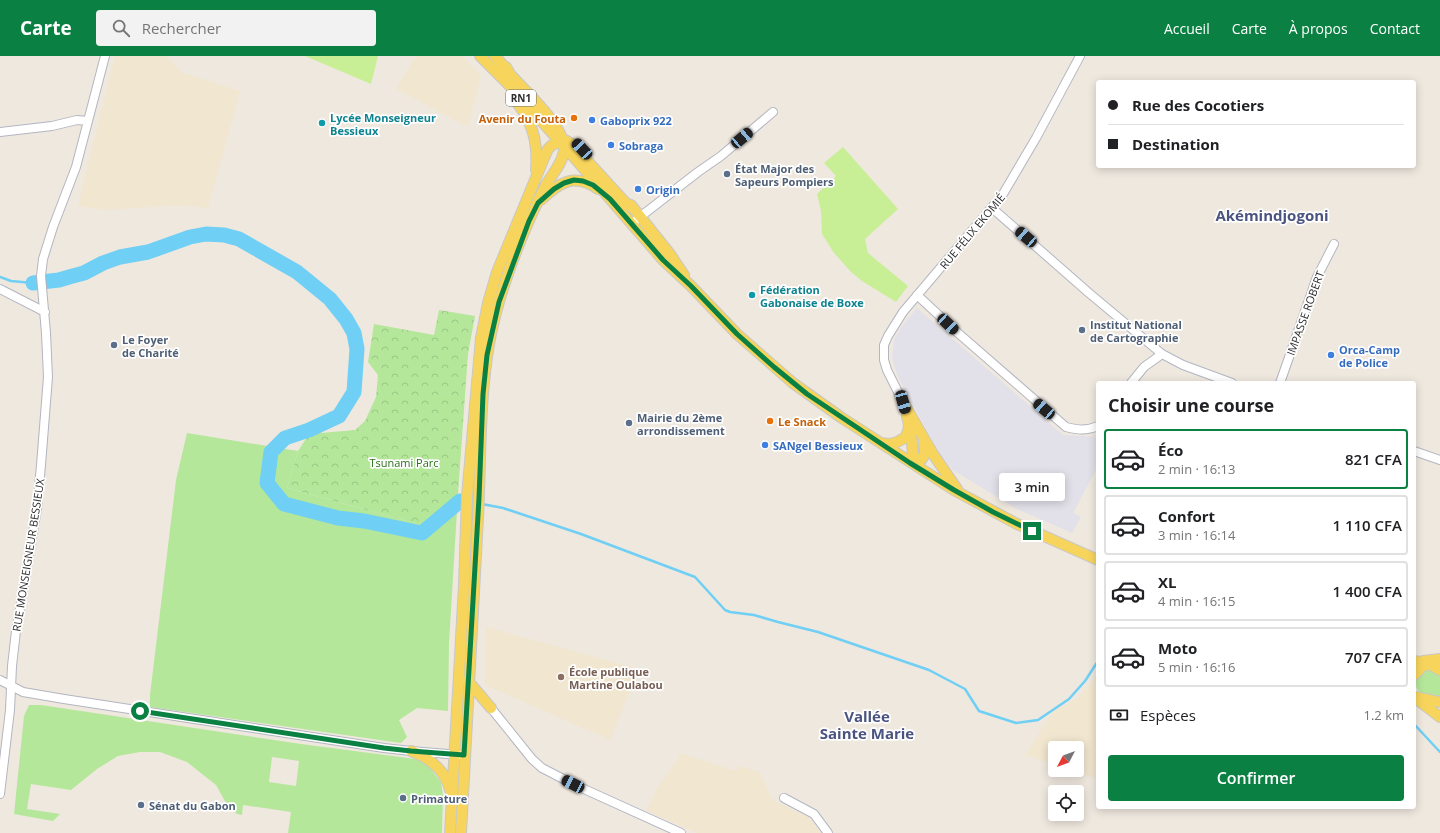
<!DOCTYPE html>
<html lang="fr">
<head>
<meta charset="utf-8">
<style>
	body { margin:0; font-family:"Open Sans",sans-serif; background:#f2f2f2; color:#202124; height:100vh; display:flex; flex-direction:column; font-size:15px; white-space:nowrap }
	* { box-sizing:border-box; margin:0 }
	p { font-size:13px; color:#757577 }
	.icon { flex:none; width:22px; height:22px; fill:none; stroke:currentColor; stroke-width:2; stroke-linecap:round; stroke-linejoin:round }
	.map { position:relative; flex:1; overflow:hidden }
	.side { position:absolute; left:1096px; top:325px; width:320px; height:428px; display:flex; flex-direction:column; background:#fff; border-radius:4px; box-shadow:0 2px 10px #0003 }
	.side>* { flex:none }
	.top-card { position:absolute; left:1096px; top:24px; width:320px; height:88px; border-radius:4px; box-shadow:0 2px 10px #0003; display:grid; align-content:center; height:88px; padding:0 12px; background:#fff }
	.needle { width:26px; rotate:229deg }
	.tools { position:absolute; left:1048px; top:685px; display:grid; gap:8px }
	.tools a { display:grid; place-items:center; width:36px; height:36px; border-radius:4px; background:#fff; box-shadow:0 2px 10px #0003; font-size:20px }
	.end { position:absolute; width:18px; height:18px; margin:-9px; border:5px solid #0b8043; background:#fff; box-shadow:0 0 0 2px #fff }
	.from { border-radius:50% }
	.bubble { position:absolute; height:28px; border-radius:4px; background:#fff; box-shadow:0 2px 10px #0003; font-size:13px; font-weight:600; line-height:28px; text-align:center }
	.car { position:absolute; width:12px; height:24px; margin:-12px -6px; border-radius:5px; box-shadow:0 0 3px 1px #0007; background:linear-gradient(#222 24%,#8ab4d8 0 40%,#222 0 76%,#8ab4d8 0 86%,#222 0) }
	.top-card b { display:flex; align-items:center; gap:14px; height:38px; font-size:15px }
	.top-card b+b { border-top:1px solid #e0e0e0 }
	.top-card i { width:10px; height:10px; background:#202124 }
	ul { padding:0; list-style:none }
	li { display:flex; align-items:center; gap:12px; height:60px; margin:0 8px 6px; padding:0 4px; border:2px solid #e0e0e0; border-radius:4px }
	li div { flex:1 }
	li b { display:block; font-size:15px }
	li em { font-style:normal; font-weight:600 }
	li.current { border-color:#0b8043 }
	li>.icon { width:36px; height:36px; stroke-width:1.5 }
	h2 { padding:0 12px; font-size:18px; line-height:48px }
	.pay { display:flex; align-items:center; gap:10px; height:44px; padding:0 12px; font-size:15px }
	.pay p { margin-inline-start:auto }
	.button { display:flex; gap:8px; margin-top:auto; padding:8px 12px }
	.button a { flex:1; height:46px; border-radius:4px; background:#0b8043; color:#fff; font-size:16px; font-weight:600; line-height:46px; text-align:center }
	header { display:flex; align-items:center; gap:24px; box-sizing:border-box; height:56px; padding:0 20px; background:#0b8043; color:#fff }
	header strong { font-size:19px }
	nav { display:flex; gap:22px; margin-inline-start:auto; font-size:14px }
	.search { width:280px; height:36px; background:#f2f2f2; display:flex; align-items:center; gap:10px; box-sizing:border-box; padding:0 14px; border-radius:4px; color:#757577; font-size:15px }
	.map>svg:first-child { display:block }
	.industrial { fill:#e2e0e8 }
	.education { fill:#f1e6cf }
	.grass { fill:#b4e79a; fill-rule:evenodd }
	.park { fill:url(#park-crowns) }
	.pitch { fill:#c8ef96 }
	.lines { fill:none; stroke-linecap:round; stroke-linejoin:round }
	.stream { stroke:#6fcff4; stroke-width:2.5 }
	.river { stroke:#6fcff4; stroke-width:15 }
	.minor-casing { stroke:#b3b6c1; stroke-width:10 }
	.major-casing { stroke:#c8c8c8; stroke-width:12 }
	.minor { stroke:#fff; stroke-width:8 }
	.major { stroke:#f7d55c; stroke-width:10 }
	.route { stroke:#0b8043; stroke-width:5 }
	.food-dot { fill:#e8710a; stroke:#fff; stroke-width:1.5 }
	.shop-dot { fill:#3f7fe0; stroke:#fff; stroke-width:1.5 }
	.culture-dot { fill:#0f9aa8; stroke:#fff; stroke-width:1.5 }
	.service-dot { fill:#5c6f8a; stroke:#fff; stroke-width:1.5 }
	.education-dot { fill:#8d6e63; stroke:#fff; stroke-width:1.5 }
	.labels { text-anchor:middle; dominant-baseline:central; stroke-width:3.5; stroke-linejoin:round; paint-order:stroke }
	.shield { fill:#fff; stroke:#6c6c6c; stroke-width:1 }
	.shield-label { font-size:10px; font-weight:bold; fill:#2d2d2d }
	.culture-label { font-size:11px; font-weight:bold; fill:#0d838f; stroke:#fff; text-anchor:start }
	.food-label { font-size:11px; font-weight:bold; fill:#c56008; stroke:#fff; text-anchor:end }
	.shop-label { font-size:11px; font-weight:bold; fill:#366cbe; stroke:#fff; text-anchor:start }
	.service-label { font-size:11px; font-weight:bold; fill:#4e5e75; stroke:#fff; text-anchor:start }
	.street-label { font-size:11px; fill:#2d2d2d; stroke:#fff }
	.park-label { font-size:11px; fill:#297018; stroke:#fff }
	.education-label { font-size:11px; font-weight:bold; fill:#785e54; stroke:#fff; text-anchor:start }
	.district-label { font-size:15px; font-weight:bold; fill:#4b5481; stroke:#fff }
</style>
</head>
<body>
<header>
<strong>Carte</strong>
<div class="search"><svg class="icon" aria-label="search" viewBox="0 0 24 24"><circle cx="10" cy="10" r="6"/><path d="M15 15l6 6"/></svg>Rechercher</div>
<nav><a>Accueil</a><a>Carte</a><a>À propos</a><a>Contact</a></nav>
</header>
<div class="map">
<svg width="1440" height="777" viewBox="0 0 1440 777">
	<defs>
		<pattern id="park-crowns" width="20" height="18" patternUnits="userSpaceOnUse"><rect width="20" height="18" fill="#b4e79a"/><path d="M2 6a3 3 0 1 1 6 0M12 15a3 3 0 1 1 6 0" fill="none" stroke="#9bc685"/></pattern>
	</defs>
	<rect width="100%" height="100%" fill="#efe8df"/>
	<path class="industrial" d="M917,252L1063,379L1098,381V410L1073,457L1081,461L1072,477L1015,452L953,414L940,398L898,321L892,302L894,283L903,269Z"/>
	<path class="education" d="M115,0H167L181,16L240,35L208,152L178,149L106,154L78,150L83,129Z
		M416,0H462L481,19L468,71L396,33Z
		M486,571L639,613L610,684L485,629Z
		M1098,617V723L1071,714H1077V692H1055V709L1025,699L1053,655L1077,643Z
		M680,697L736,715L738,710L760,716L772,744L810,762L821,777H697L650,756L647,754L657,732L678,703Z"/>
	<path class="grass" d="M187,377L298,395L287,432L421,469L458,438L449,587L448,655L417,652L399,664L407,681L401,687L150,651V639L176,424Z
		M1428,613L1440,618V642C1434,640 1426,640 1421,637C1414,633 1414,623 1420,617C1422,615 1426,614 1428,613Z
		M29,649H41L301,688L408,702L421,704L430,712L441,726L443,739L442,777H288L291,756L243,749L242,759L237,758L226,747L216,729L187,706L160,696H140L118,700L97,713L71,734L31,728L27,753L60,758L53,765L14,758L24,660ZM272,701L299,705L296,730L269,726Z"/>
	<path class="park" d="M439,254L475,260L468,298L458,438L421,469L287,432L298,395L309,378L355,374L365,365L376,341L378,319L368,306L374,268L434,279Z"/>
	<path class="pitch" d="M305,0H378L371,28Z
		M843,91L898,153L865,183L868,197L908,230L896,246L862,225L851,216L834,197L822,178L821,155L817,138L836,120L824,107Z"/>
	<g class="lines">
		<path class="stream" d="M0,221L11,225L33,227
			M482,448L503,452L581,478L695,521L725,554L730,556L754,559L778,566L818,576L929,614L965,633L979,655L1016,667L1038,664L1069,643L1085,625L1098,605
			M1414,668L1440,696"/>
		<path class="river" d="M33,227L59,224L69,221L84,217L103,207L120,201L148,196L190,181L206,178L224,179L239,183L297,216L330,243L346,263L354,277L357,293L354,336L339,360L309,374L285,382L271,396L267,427L284,448L338,462L364,465L422,477L460,445"/>
		<defs>
			<path id="minor" d="M0,76L52,70L77,64L88,65
				M992,152L1089,237L1162,298L1183,309L1232,327
				M636,164L698,116L721,100L773,56
				M0,233L45,256
				M917,239L958,277L1066,371C1078,374 1086,375 1098,370
				M1131,327L1144,311L1162,298
				M1280,327L1317,221L1334,188
				M903,346L887,314L884,304V289L888,280L903,256L1003,138L1036,82L1080,0
				M1414,395L1440,404
				M0,624L23,636L64,643L384,692L411,695L460,699
				M491,652L532,703L542,712L573,728L681,777
				M0,738L10,654L12,610L16,575L37,453L41,409L48,321L46,277L41,220L43,203L53,171L76,111L105,0
				M784,742L814,758L828,777"/>
			<path id="major" d="M480,0L508,28L571,98L663,204L691,230L737,278L793,327L842,362L954,434L1017,468L1098,504
				M495,0L509,16
				M516,45C533,67 538,86 536,114
				M541,144C559,127 574,116 598,133
				M631,149L670,198L684,219
				M903,346L933,398L957,433
				M907,360L911,379L913,398L921,413
				M881,387C891,389 897,387 906,381L909,371
				M911,406L922,403L925,398L924,384
				M1414,605L1429,608L1440,614
				M1423,605L1440,603
				M1414,619L1423,610L1429,608
				M468,625L491,652
				M1414,641L1440,661
				M1416,641L1440,646
				M411,695C430,702 445,714 450,734
				M450,777L464,529L467,440L481,282L488,247L497,216L544,102L548,93L552,89L565,84L572,88L625,146L634,153
				M461,777C466,672 472,567 478,462C481,402 479,342 490,283C499,236 517,190 537,147C540,141 543,135 546,129C552,118 563,107 564,94C566,71 525,35 510,18L506,11"/>
		</defs>
		<use href="#minor" class="minor-casing"/>
		<use href="#major" class="major-casing"/>
		<use href="#minor" class="minor"/>
		<use href="#major" class="major"/>
	</g>
	<g class="lines">
		<path class="route" d="M140,655L384,692L411,695L464,699L479,442L483,338L487,299L499,246L529,165L538,147L554,133L564,127L574,124L583,125L593,129L610,143L663,204L691,230L737,278L774,311L807,338L910,407L954,434L993,456L1032,475"/>
	</g>
	<g class="food-dot">
		<circle cx="574" cy="62" r="4"/>
		<circle cx="770" cy="365" r="4"/>
	</g>
	<g class="shop-dot">
		<circle cx="592" cy="64" r="4"/>
		<circle cx="611" cy="89" r="4"/>
		<circle cx="638" cy="133" r="4"/>
		<circle cx="1331" cy="299" r="4"/>
		<circle cx="765" cy="389" r="4"/>
	</g>
	<g class="culture-dot">
		<circle cx="322" cy="67" r="4"/>
		<circle cx="752" cy="239" r="4"/>
	</g>
	<g class="service-dot">
		<circle cx="727" cy="118" r="4"/>
		<circle cx="1082" cy="274" r="4"/>
		<circle cx="114" cy="289" r="4"/>
		<circle cx="629" cy="367" r="4"/>
		<circle cx="403" cy="742" r="4"/>
		<circle cx="141" cy="749" r="4"/>
	</g>
	<circle class="education-dot" cx="561" cy="621" r="4"/>
	<g class="labels">
		<rect class="shield" x="506" y="34" width="30" height="16" rx="3"/>
		<g class="shield-label">
			<text x="521" y="42">RN1</text>
		</g>
		<g class="culture-label">
			<text x="330" y="61">Lycée Monseigneur<tspan x="330" dy="13">Bessieux</tspan></text>
			<text x="760" y="233">Fédération<tspan x="760" dy="13">Gabonaise de Boxe</tspan></text>
		</g>
		<g class="food-label">
			<text x="566" y="62">Avenir du Fouta</text>
			<text x="778" y="365" text-anchor="start">Le Snack</text>
		</g>
		<g class="shop-label">
			<text x="600" y="64">Gaboprix 922</text>
			<text x="619" y="89">Sobraga</text>
			<text x="646" y="133">Origin</text>
			<text x="1339" y="293">Orca-Camp<tspan x="1339" dy="13">de Police</tspan></text>
			<text x="773" y="389">SANgel Bessieux</text>
		</g>
		<g class="service-label">
			<text x="735" y="112">État Major des<tspan x="735" dy="13">Sapeurs Pompiers</tspan></text>
			<text x="1090" y="268">Institut National<tspan x="1090" dy="13">de Cartographie</tspan></text>
			<text x="122" y="283">Le Foyer<tspan x="122" dy="13">de Charité</tspan></text>
			<text x="637" y="361">Mairie du 2ème<tspan x="637" dy="13">arrondissement</tspan></text>
			<text x="411" y="742">Primature</text>
			<text x="149" y="749">Sénat du Gabon</text>
		</g>
		<g class="street-label">
			<text transform="translate(972 175) rotate(-50)">RUE FÉLIX EKOMIÉ</text>
			<text transform="translate(1305 257) rotate(-70)">IMPASSE ROBERT</text>
			<text transform="translate(28 499) rotate(-81)">RUE MONSEIGNEUR BESSIEUX</text>
		</g>
		<g class="park-label">
			<text x="404" y="406">Tsunami Parc</text>
		</g>
		<g class="education-label">
			<text x="569" y="615">École publique<tspan x="569" dy="13">Martine Oulabou</tspan></text>
		</g>
		<g class="district-label">
			<text x="1272" y="159">Akémindjogoni</text>
			<text x="867" y="660">Vallée<tspan x="867" dy="17">Sainte Marie</tspan></text>
		</g>
	</g>
</svg>
<div class="tools">
<a><svg class="needle" viewBox="-14 -14 28 28"><path d="M0-13l5 13h-10z" fill="#e53935"/><path d="M0 13l5-13h-10z" fill="#757577"/></svg></a>
<a><svg class="icon" aria-label="locate" viewBox="0 0 24 24"><circle cx="12" cy="12" r="6"/><path d="M12 2v4M12 18v4M2 12h4M18 12h4"/></svg></a>
</div>
<i class="end from" style="left:140px;top:655px"></i>
<i class="end" style="left:1032px;top:475px"></i>
<div class="bubble" style="left:999px;top:417px;width:66px">3 min</div>
<i class="car" style="left:742px;top:82px;rotate:50deg"></i>
<i class="car" style="left:582px;top:93px;rotate:317deg"></i>
<i class="car" style="left:1026px;top:181px;rotate:311deg"></i>
<i class="car" style="left:948px;top:268px;rotate:133deg"></i>
<i class="car" style="left:903px;top:346px;rotate:164deg"></i>
<i class="car" style="left:1044px;top:353px;rotate:311deg"></i>
<i class="car" style="left:573px;top:728px;rotate:297deg"></i>
<div class="top-card">
<b><i class="from"></i>Rue des Cocotiers</b>
<b><i></i>Destination</b>
</div>
<section class="side">
<h2>Choisir une course</h2>
<ul>
<li class="current"><svg class="icon" aria-label="car" viewBox="0 0 24 24"><path d="M5 17H2v-5l4-1 3-4h7l3 4 3 1v5h-3M9 17h6M6 11h13"/><circle cx="7" cy="17" r="2"/><circle cx="17" cy="17" r="2"/></svg><div><b>Éco</b><p>2 min · 16:13</p></div><em>821 CFA</em></li>
<li><svg class="icon" aria-label="car" viewBox="0 0 24 24"><path d="M5 17H2v-5l4-1 3-4h7l3 4 3 1v5h-3M9 17h6M6 11h13"/><circle cx="7" cy="17" r="2"/><circle cx="17" cy="17" r="2"/></svg><div><b>Confort</b><p>3 min · 16:14</p></div><em>1 110 CFA</em></li>
<li><svg class="icon" aria-label="car" viewBox="0 0 24 24"><path d="M5 17H2v-5l4-1 3-4h7l3 4 3 1v5h-3M9 17h6M6 11h13"/><circle cx="7" cy="17" r="2"/><circle cx="17" cy="17" r="2"/></svg><div><b>XL</b><p>4 min · 16:15</p></div><em>1 400 CFA</em></li>
<li><svg class="icon" aria-label="car" viewBox="0 0 24 24"><path d="M5 17H2v-5l4-1 3-4h7l3 4 3 1v5h-3M9 17h6M6 11h13"/><circle cx="7" cy="17" r="2"/><circle cx="17" cy="17" r="2"/></svg><div><b>Moto</b><p>5 min · 16:16</p></div><em>707 CFA</em></li>
</ul>
<div class="pay"><svg class="icon" aria-label="cash" viewBox="0 0 24 24"><path d="M3 7h18v10H3z"/><circle cx="12" cy="12" r="2"/></svg>Espèces<p>1.2 km</p></div>
<div class="button"><a>Confirmer</a></div>
</section>
</div>
</body>
</html>
